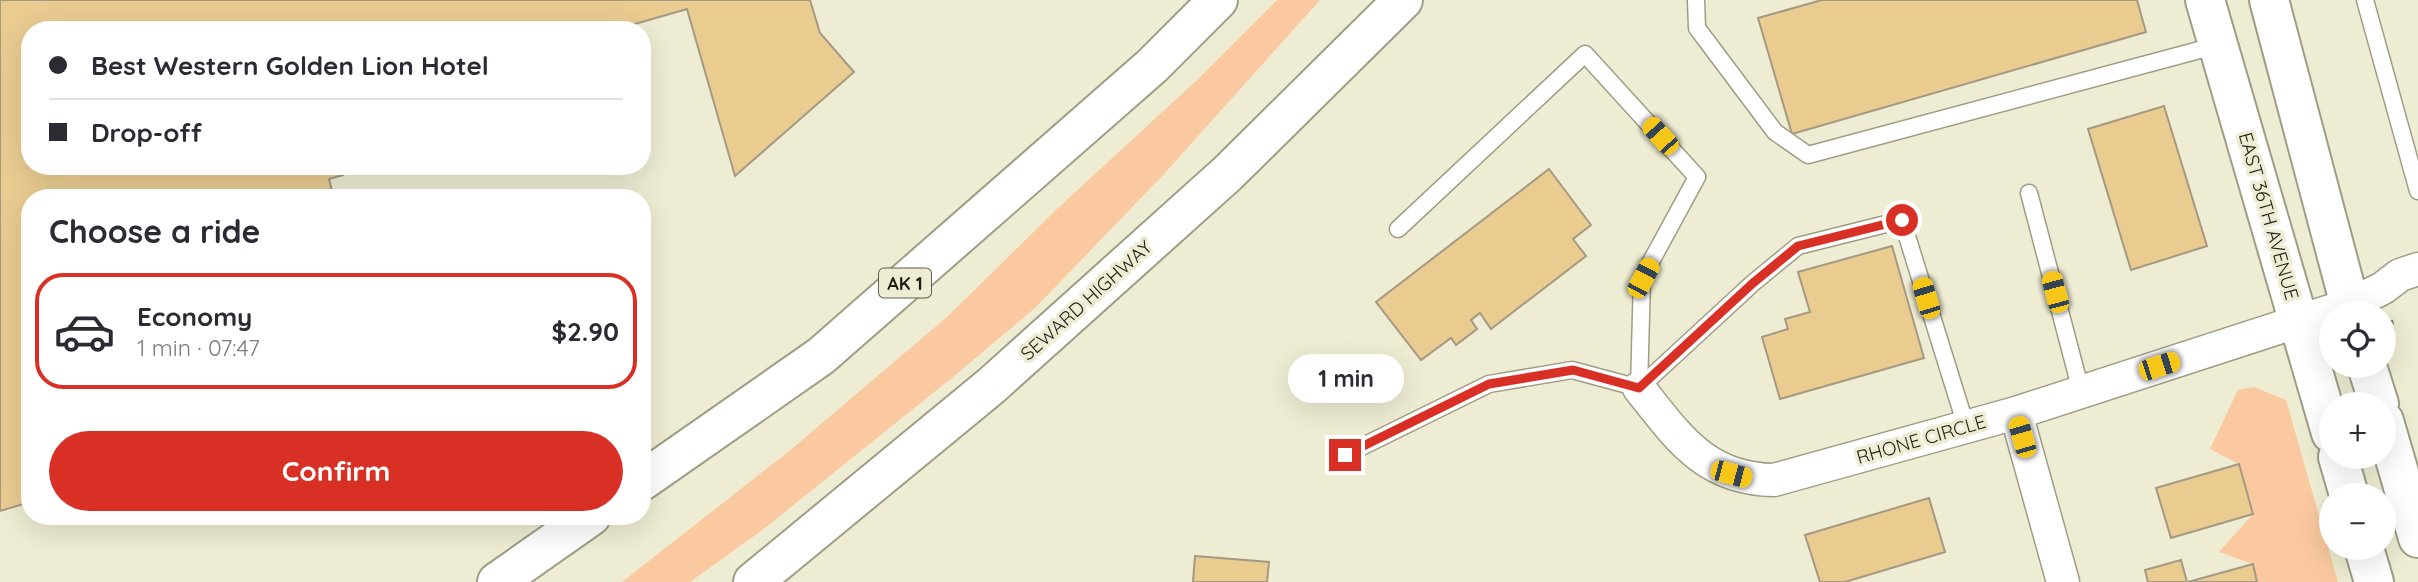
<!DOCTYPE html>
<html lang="en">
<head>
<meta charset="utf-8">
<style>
	body { margin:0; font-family:Quicksand,sans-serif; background:#f7f7f7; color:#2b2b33; height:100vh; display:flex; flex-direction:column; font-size:26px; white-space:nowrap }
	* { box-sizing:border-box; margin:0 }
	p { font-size:23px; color:#7c7c81 }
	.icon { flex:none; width:38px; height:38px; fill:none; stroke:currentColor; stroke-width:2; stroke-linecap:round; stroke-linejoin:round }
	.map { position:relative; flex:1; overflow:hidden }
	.side { position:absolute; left:21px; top:189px; width:630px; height:336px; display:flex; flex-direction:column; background:#fff; border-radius:28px; box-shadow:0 7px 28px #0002 }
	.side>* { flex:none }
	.banner { position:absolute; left:21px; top:21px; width:630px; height:154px; border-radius:28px; box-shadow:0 7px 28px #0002; display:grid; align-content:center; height:154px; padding:0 28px; background:#fff }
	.tools { position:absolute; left:2319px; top:301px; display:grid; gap:14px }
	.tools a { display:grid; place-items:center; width:77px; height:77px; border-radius:50%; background:#fff; box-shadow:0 7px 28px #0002; font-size:35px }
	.end { position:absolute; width:32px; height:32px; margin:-16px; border:9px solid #d93025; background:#fff; box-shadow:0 0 0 4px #fff }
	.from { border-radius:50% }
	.bubble { position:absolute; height:49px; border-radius:24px; background:#fff; box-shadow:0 7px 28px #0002; font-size:23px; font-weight:700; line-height:49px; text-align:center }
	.car { position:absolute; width:21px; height:42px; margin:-21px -10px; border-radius:9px; box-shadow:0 0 5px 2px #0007; background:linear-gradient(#f5c518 24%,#345 0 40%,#f5c518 0 76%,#345 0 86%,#f5c518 0) }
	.banner b { display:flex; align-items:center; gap:24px; height:66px; font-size:26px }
	.banner b+b { border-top:2px solid #e1e1e2 }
	.banner i { width:18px; height:18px; background:#2b2b33 }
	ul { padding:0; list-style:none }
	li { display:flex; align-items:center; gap:21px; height:116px; margin:0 14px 10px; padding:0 14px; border:4px solid transparent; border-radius:28px }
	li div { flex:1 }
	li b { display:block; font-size:26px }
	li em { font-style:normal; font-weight:700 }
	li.active { border-color:#d93025 }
	li>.icon { width:63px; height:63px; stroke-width:1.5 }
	h2 { padding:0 28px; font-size:32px; line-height:84px }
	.button { display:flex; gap:14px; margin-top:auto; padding:14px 28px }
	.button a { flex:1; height:80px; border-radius:42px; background:#d93025; color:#fff; font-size:28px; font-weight:700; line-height:80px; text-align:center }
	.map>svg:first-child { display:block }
	.green { fill:#fac99f }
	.building { fill:#eacc91; stroke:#a49983; stroke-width:2 }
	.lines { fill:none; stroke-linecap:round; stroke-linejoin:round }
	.lane-casing { stroke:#9f9d85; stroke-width:19 }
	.street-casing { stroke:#9f9d85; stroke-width:35 }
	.secondary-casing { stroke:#9f9d85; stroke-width:42 }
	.highway-casing { stroke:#9f9d85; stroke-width:42 }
	.path { stroke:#878574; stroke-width:4.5; stroke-dasharray:5 3.5; stroke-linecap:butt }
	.lane { stroke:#fff; stroke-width:16 }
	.street { stroke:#fff; stroke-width:32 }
	.secondary { stroke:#fff; stroke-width:38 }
	.highway { stroke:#fff; stroke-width:38 }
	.route { stroke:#d93025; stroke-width:9 }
	.labels { text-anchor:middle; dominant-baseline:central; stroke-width:7; stroke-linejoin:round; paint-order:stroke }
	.shield { fill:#eeecd2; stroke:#5e5c4e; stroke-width:2 }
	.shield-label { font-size:18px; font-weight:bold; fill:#201f16 }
	.street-label { font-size:19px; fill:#201f16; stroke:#eeecd2 }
</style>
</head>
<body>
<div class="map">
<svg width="2418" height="582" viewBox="0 0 2418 582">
	<rect width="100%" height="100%" fill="#eeecd2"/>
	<path class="green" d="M1277,0H1320L1164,174L1035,308L953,377L761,531L690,582H622L788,452L947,317L1059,207L1196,81Z
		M2254,387L2286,400L2338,582H2257L2253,564L2219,552L2253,514L2239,464L2210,449L2238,390Z"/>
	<path class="building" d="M0,0H810L820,33L854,72L735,176L687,9L614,30H30V166H340L343,175L329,179L333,195L324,198H30V502L0,511Z
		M1822,0H2137L2146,32L1792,134L1758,18Z
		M2164,106L2207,246L2131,270L2088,129Z
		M1549,169L1591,225L1573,239L1586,256L1491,329L1480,313L1471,320L1477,329L1456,345L1451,338L1421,360L1376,302Z
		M1892,246L1924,358L1780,399L1762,337L1788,329L1785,319L1810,312L1798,272Z
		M2239,464L2253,514L2171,538L2156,488Z
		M1929,498L1945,552L1845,582H1820L1805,535Z
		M1195,556L1269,562L1267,582H1193Z
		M2181,560L2187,582H2148L2145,570Z
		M2253,564L2257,582H2188Z"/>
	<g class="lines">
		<defs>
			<path id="lane" d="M1696,0L1697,28L1775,132L1808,155L2218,45
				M2365,0L2418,191
				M2029,193L2081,391
				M1398,229L1585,54L1697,177L1642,278L1639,388
				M1639,388L1753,283L1798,246L1902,220L1966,426
				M1345,455L1489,384L1572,370L1639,388"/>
			<path id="street" d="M1639,388C1678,437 1705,479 1774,480L2016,413L2349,305L2383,288L2400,275L2418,269
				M2016,413L2063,582"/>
			<path id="secondary" d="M2205,0L2331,433
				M2269,0L2352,313
				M2367,366L2379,404
				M2384,421L2418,538
				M2338,457L2349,495
				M2364,548L2374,582"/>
			<path id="highway" d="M642,481L821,356L1152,66L1218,0
				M497,582L591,516
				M753,582L991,386L1228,173L1403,0"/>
		</defs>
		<use href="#lane" class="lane-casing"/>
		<use href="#street" class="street-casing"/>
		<use href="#secondary" class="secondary-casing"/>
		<use href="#highway" class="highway-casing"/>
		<path class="path" d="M2391,320L2394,342"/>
		<use href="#lane" class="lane"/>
		<use href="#street" class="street"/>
		<use href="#secondary" class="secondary"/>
		<use href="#highway" class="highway"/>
	</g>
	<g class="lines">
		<path class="route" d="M1345,455L1489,384L1573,370L1639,388L1753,283L1798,246L1902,220"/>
	</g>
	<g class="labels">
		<rect class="shield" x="879" y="268.5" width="52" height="29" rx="5"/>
		<g class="shield-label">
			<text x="905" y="283">AK 1</text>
		</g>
		<g class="street-label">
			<text transform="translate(2269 216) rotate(74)">EAST 36TH AVENUE</text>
			<text transform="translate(1086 300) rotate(-42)">SEWARD HIGHWAY</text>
			<text transform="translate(1921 439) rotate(-16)">RHONE CIRCLE</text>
		</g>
	</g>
</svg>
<div class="tools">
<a><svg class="icon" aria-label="locate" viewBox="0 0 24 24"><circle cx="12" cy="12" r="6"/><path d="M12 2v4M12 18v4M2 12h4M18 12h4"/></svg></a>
<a>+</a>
<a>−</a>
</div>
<i class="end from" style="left:1902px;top:220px"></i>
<i class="end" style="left:1345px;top:455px"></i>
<div class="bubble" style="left:1288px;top:354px;width:116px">1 min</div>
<i class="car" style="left:1660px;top:136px;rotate:318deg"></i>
<i class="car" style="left:1643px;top:278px;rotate:28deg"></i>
<i class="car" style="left:2055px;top:292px;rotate:345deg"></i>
<i class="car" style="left:1926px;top:298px;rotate:343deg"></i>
<i class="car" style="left:2159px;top:366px;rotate:72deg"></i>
<i class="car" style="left:2022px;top:437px;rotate:344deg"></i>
<i class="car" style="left:1731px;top:474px;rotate:105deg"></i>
<div class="banner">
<b><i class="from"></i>Best Western Golden Lion Hotel</b>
<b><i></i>Drop-off</b>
</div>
<section class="side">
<h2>Choose a ride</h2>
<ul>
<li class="active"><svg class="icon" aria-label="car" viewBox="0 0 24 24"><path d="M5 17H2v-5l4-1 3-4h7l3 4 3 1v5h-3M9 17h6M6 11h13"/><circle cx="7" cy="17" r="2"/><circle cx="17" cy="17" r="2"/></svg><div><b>Economy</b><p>1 min · 07:47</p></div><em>$2.90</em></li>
</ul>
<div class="button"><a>Confirm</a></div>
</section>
</div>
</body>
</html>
